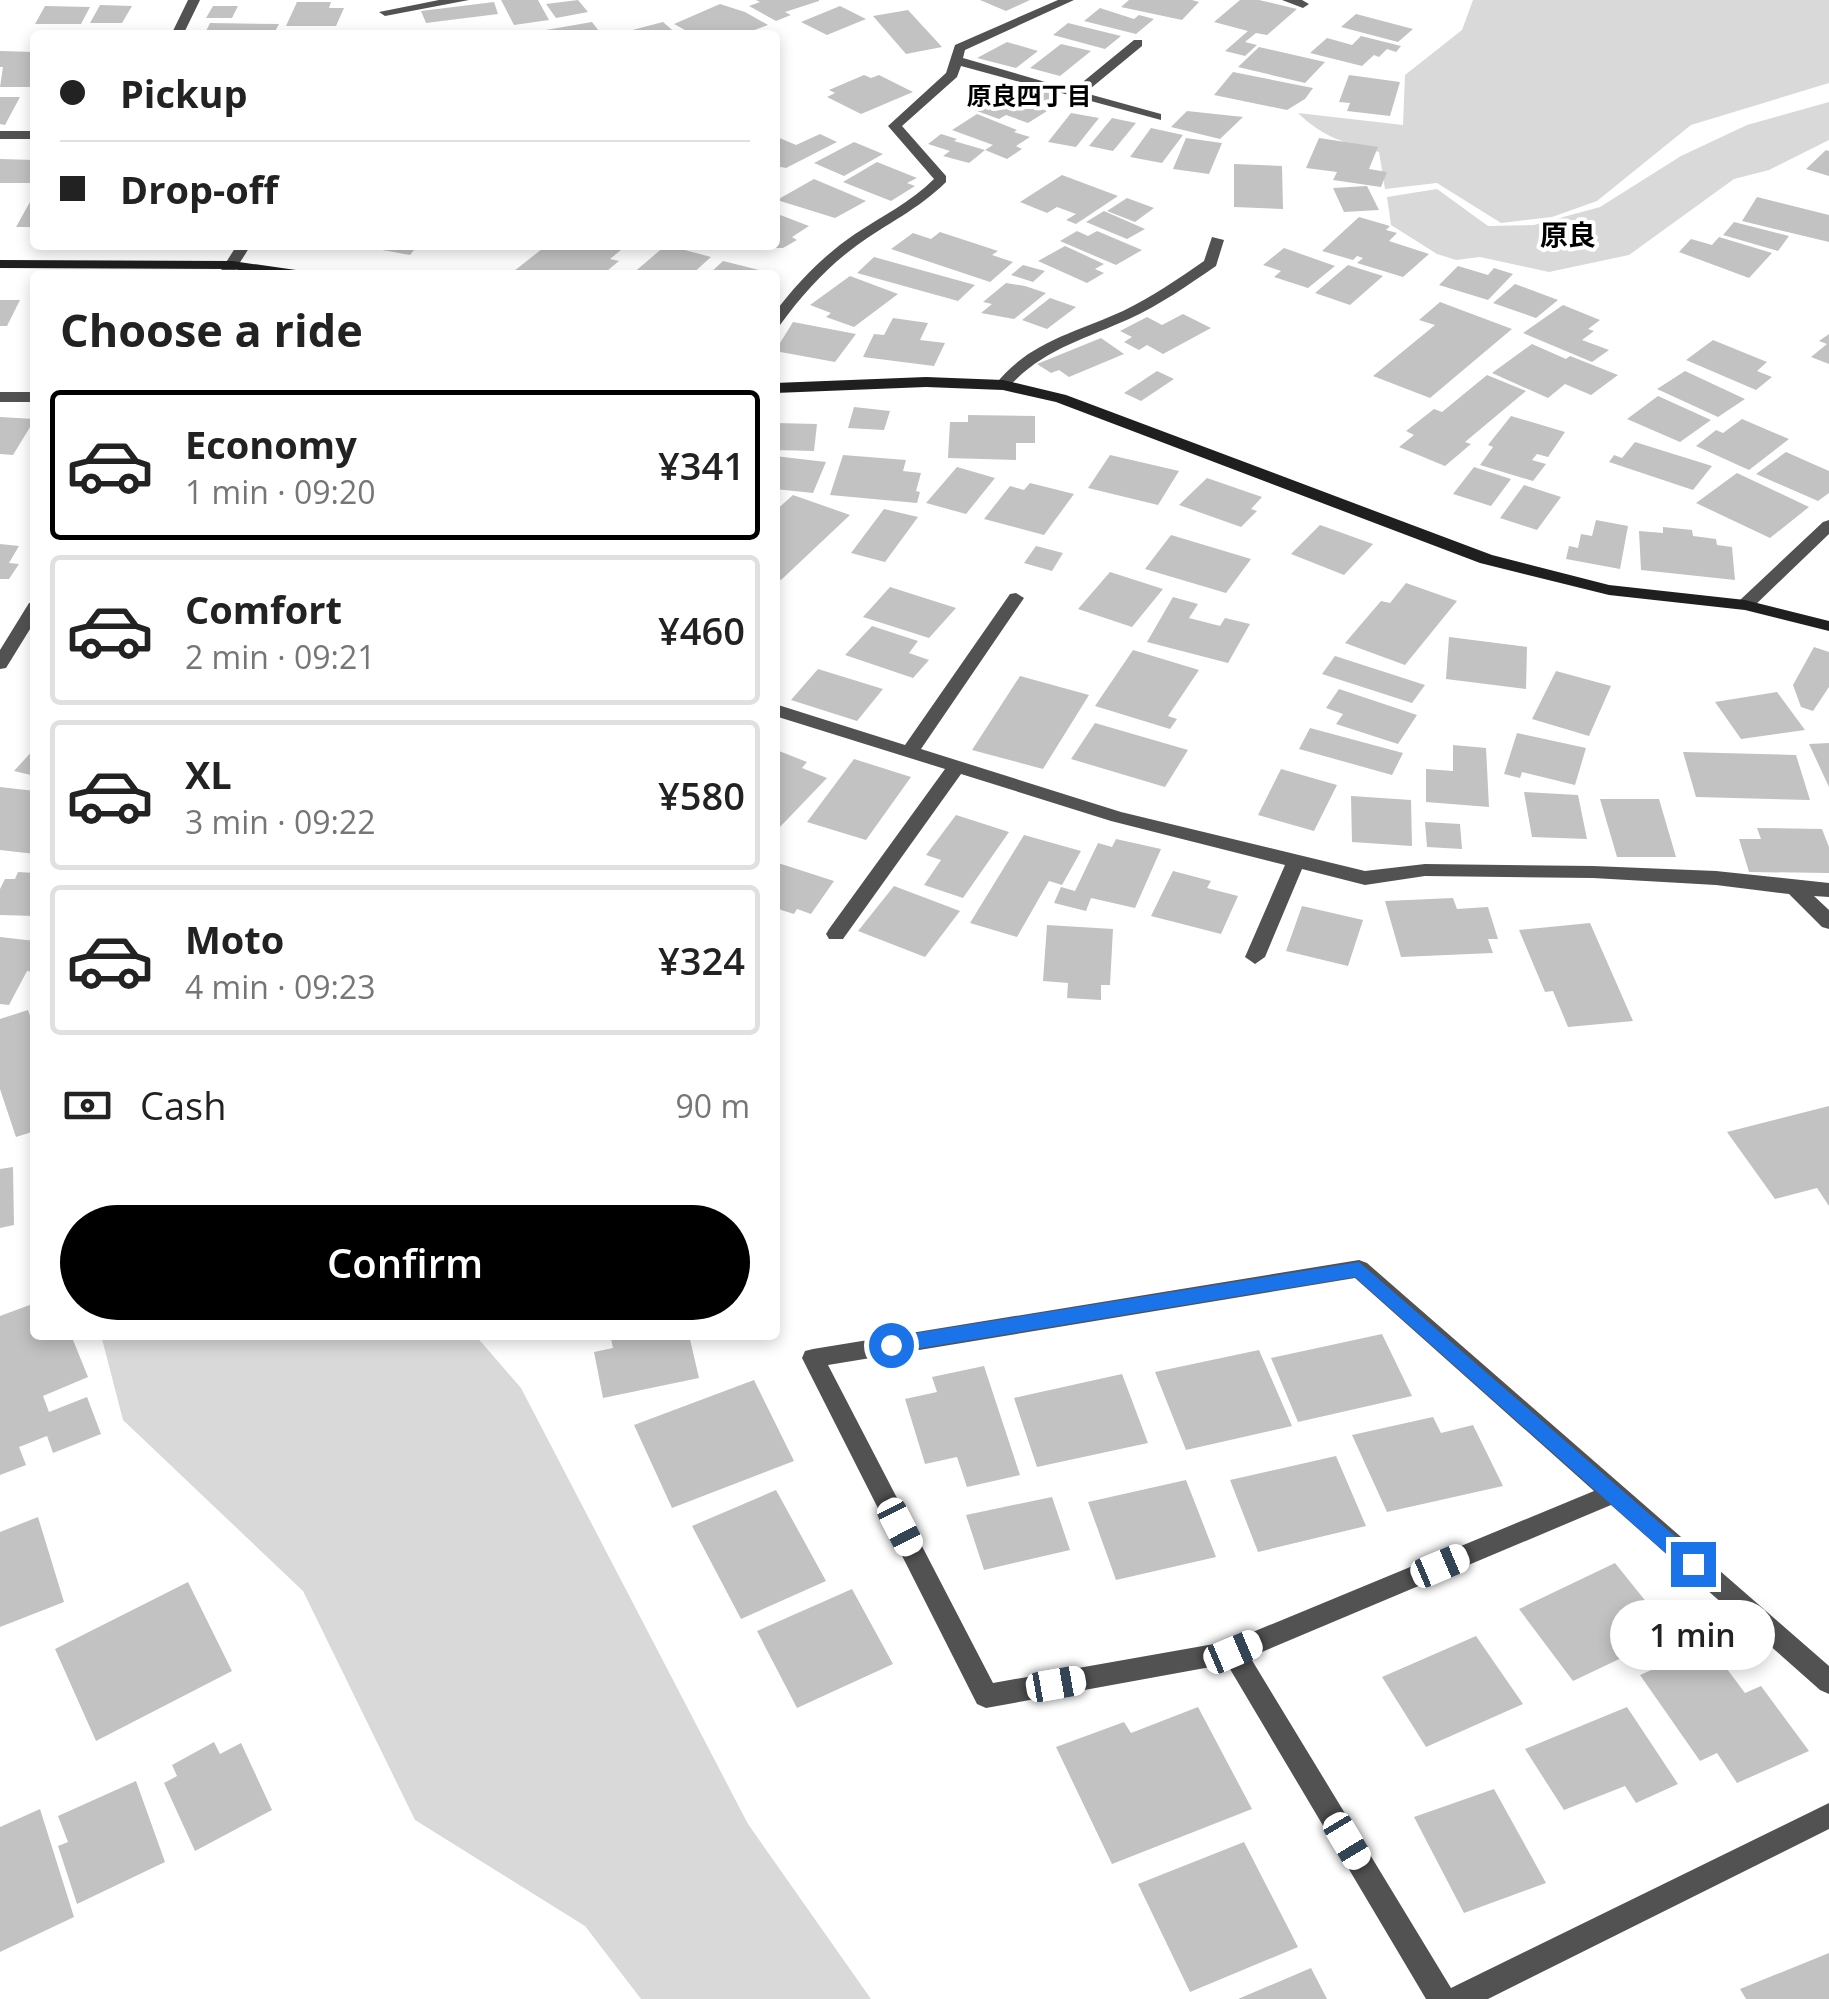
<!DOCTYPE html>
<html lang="en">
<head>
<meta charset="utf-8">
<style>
	body { margin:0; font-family:"Open Sans","Noto Sans JP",sans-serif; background:#f6f6f6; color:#222; height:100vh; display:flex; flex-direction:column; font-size:38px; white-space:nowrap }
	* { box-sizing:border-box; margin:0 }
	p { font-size:32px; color:#767676 }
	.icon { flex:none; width:55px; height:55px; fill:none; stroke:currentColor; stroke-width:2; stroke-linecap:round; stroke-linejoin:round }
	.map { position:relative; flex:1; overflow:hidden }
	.drawer { position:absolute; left:30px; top:270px; width:750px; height:1070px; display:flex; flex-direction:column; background:#fff; border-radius:10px; box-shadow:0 5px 15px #0003 }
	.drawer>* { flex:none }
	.hud { position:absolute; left:30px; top:30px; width:750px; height:220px; border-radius:10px; box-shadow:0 5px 15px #0003; display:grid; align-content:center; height:220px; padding:0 30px; background:#fff }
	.end { position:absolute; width:45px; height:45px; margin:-22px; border:12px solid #1a73e8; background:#fff; box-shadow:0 0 0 5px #fff }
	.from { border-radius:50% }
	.bubble { position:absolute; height:70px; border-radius:35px; background:#fff; box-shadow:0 5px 15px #0003; font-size:32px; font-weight:600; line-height:70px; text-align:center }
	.car { position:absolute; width:30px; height:60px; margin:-30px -15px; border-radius:12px; box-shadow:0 0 8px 2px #0007; background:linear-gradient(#fff 24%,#345 0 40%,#fff 0 76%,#345 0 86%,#fff 0) }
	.hud b { display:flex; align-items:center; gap:35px; height:95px; font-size:38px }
	.hud b+b { border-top:2px solid #e0e0e0 }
	.hud i { width:25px; height:25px; background:#222 }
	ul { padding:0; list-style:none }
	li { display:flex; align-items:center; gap:30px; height:150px; margin:0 20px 15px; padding:0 10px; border:5px solid #e0e0e0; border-radius:10px }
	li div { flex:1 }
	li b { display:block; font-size:38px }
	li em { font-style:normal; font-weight:600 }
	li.active { border-color:#000 }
	li>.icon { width:90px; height:90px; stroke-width:1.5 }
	h2 { padding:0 30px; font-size:45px; line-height:120px }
	.pay { display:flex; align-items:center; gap:25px; height:110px; padding:0 30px; font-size:38px }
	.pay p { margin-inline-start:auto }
	.cta { display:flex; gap:20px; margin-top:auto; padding:20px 30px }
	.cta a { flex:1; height:115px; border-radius:60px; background:#000; color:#fff; font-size:40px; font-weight:600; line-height:115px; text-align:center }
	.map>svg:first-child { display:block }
	.green { fill:#d9d9d9 }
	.building { fill:#c2c2c2 }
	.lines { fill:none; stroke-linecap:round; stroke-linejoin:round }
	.street { fill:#525252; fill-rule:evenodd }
	.secondary { fill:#1f1f1f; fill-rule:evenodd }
	.route { fill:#1a73e8 }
	.labels { text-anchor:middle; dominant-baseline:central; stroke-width:8; stroke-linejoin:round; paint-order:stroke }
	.far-neighbourhood-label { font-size:25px; font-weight:bold; fill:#000; stroke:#fff }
	.far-quarter-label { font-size:28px; font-weight:bold; fill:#000; stroke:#fff }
</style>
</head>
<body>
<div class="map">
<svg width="1829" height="1999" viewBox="0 0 1829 1999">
	<rect width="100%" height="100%" fill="#fff"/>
	<path class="green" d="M1473,0H1829V83L1691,125L1597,201L1552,217L1501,223L1437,183L1385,189L1379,152C1347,144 1322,137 1298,113L1403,125L1405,75L1462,30Z
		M1829,102V140L1769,170L1734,179L1629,255L1549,272L1480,257L1456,260L1437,254L1391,225L1387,197L1437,189L1488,226L1534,225L1600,207L1681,156L1747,125Z
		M101,1335H475L521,1388L748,1824L871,1999H641L585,1926L415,1820L303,1591L123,1420Z"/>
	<path class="building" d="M501,0H538L549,20L514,25Z
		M578,0L588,12L556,18L546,4Z
		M756,0H819V1L785,12L791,15L776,21L749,6L760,2Z
		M980,0H1030L1006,11Z
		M1129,0H1192L1199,2L1182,20L1121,7Z
		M1240,0H1259L1297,9L1267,35L1256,33L1245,42L1257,45L1245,56L1225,51L1248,31L1214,22Z
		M297,2H331L329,8H344L336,26H286Z
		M494,2L498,14L426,23L421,11Z
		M720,4L745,12L768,25L741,35H694L674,24Z
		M100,5L132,6L122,23H90Z
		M45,6L90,7L81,24H35Z
		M213,6H238L232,18H206Z
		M840,6L866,19L827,35L801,22Z
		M1100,8L1134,19L1139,15L1154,19L1136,34L1084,21Z
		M908,10L942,47L906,54L873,16Z
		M1356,14L1413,29L1398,42L1341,27Z
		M592,22L602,35H542L540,31Z
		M663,22L678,35H617V34Z
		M210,23L279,24L273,35H204Z
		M1068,23L1121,36L1105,49L1053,35Z
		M1361,36L1401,46L1396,52L1387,49L1379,57L1374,55L1362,66L1310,53L1327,38L1352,45Z
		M1007,42L1038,51L1016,68L977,58Z
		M1061,44L1091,51L1060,76L1030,68Z
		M1259,47L1325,62L1305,83L1238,67Z
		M0,51L35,52V87H0L3,67H0Z
		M1233,72L1313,88L1305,99L1287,110L1214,95Z
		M864,75L871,78L879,75L913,92L861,114L827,97L835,93L829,90Z
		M1349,75L1400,82L1390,116L1347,111L1350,103L1339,102Z
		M1035,87L1061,97L1048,105L1022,95Z
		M995,92L1047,111L1028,123L1006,115L999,119L963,106Z
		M0,97H20L5,125L0,124Z
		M1187,111L1243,117L1220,139L1171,127Z
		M1071,113L1099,118L1076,147L1048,142Z
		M977,114L1017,130L1014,132L1030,137L1016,146L1022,149L1007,159L985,150L993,145L952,130Z
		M1112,118L1136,123L1113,151L1089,146Z
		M1151,128L1183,135L1162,163L1130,157Z
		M820,134L837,142L786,168L775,166V136L796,145Z
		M941,134L957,139L954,141L985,150L969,163L943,156L950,151L928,144Z
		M1186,138L1222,143L1209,174L1173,169Z
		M1319,138L1378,147L1369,169L1387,172L1381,187L1333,180L1337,172L1306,168Z
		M854,142L883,154L844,176L814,163Z
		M1826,150L1829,151V176L1806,169Z
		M0,159L35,160V183H0Z
		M877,162L917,178L907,183L915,186L891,201L843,182Z
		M1234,164L1282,166L1283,209L1234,207Z
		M1062,175L1118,196L1076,224L1066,220L1076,214L1057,207L1047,213L1020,202Z
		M814,179L866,201L835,218L777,200Z
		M1367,186L1379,210L1344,212L1333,188Z
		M35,193V227H16Z
		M1757,197L1829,215V242L1742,221Z
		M1127,198L1154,208L1135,222L1107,211Z
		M1104,211L1145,229L1127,239L1086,222Z
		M775,213L809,226L792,237L797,240L783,248H775Z
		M1359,217L1390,226L1386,230L1397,233L1389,241L1429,254L1403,277L1357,263L1363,258L1357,256L1353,260L1322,251Z
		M1734,222L1789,236L1778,251L1723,235Z
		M1077,231L1088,236L1097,231L1142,250L1116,265L1060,241Z
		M940,232L998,251L992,255L1013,262L990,282L891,249L913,233L931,239Z
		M1719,237L1772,253L1749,278L1679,252L1691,239L1712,245Z
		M355,245H418L410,255Z
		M547,245H627L610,259L619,261L602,275H509Z
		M666,245L711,257L691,275H631Z
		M1065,246L1104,264L1095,269L1104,273L1087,283L1038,261Z
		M1284,248L1335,266L1308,288L1274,277L1281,271L1263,265Z
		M874,257L975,285L958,301L857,273Z
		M723,261L767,272L764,275H708Z
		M1023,265L1045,271L1033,282L1011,275Z
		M1348,265L1383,276L1350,305L1315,293Z
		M1458,266L1488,275L1494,268L1513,274L1488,300L1439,285Z
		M850,276L898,294L854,327L826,317L831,313L810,305Z
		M1006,283L1025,286L1046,293L1014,319L981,313L992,304L983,302Z
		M1515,284L1558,300L1536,318L1493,303Z
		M1050,298L1076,307L1047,329L1022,320Z
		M0,300H20L7,326H0Z
		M1440,302L1512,329L1430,398L1373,376L1435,325L1419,320Z
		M1563,305L1600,320L1588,329L1594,331L1582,340L1609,350L1592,362L1523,333Z
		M1183,314L1211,328L1163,354L1147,345L1139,350L1124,342L1132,337L1120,331L1147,317L1162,325Z
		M893,318L928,323L920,340L945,343L934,366L863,357L874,334L884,335Z
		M793,322L856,334L835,362L775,351Z
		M1829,334V364L1811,357L1827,344L1819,341Z
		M1101,338L1124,354L1069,377L1059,370L1051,373L1037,364Z
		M1713,340L1767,362L1757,371L1772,377L1756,390L1686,360Z
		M1532,344L1566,359L1570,356L1618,375L1591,395L1565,384L1548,398L1492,373Z
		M1157,371L1174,379L1141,401L1124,393Z
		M1685,371L1745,399L1718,417L1657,389Z
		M1487,375L1526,391L1465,442L1471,444L1445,466L1399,447L1414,435L1406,431L1434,409L1442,412Z
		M1658,396L1711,420L1680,442L1627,419Z
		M854,407L890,411L884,430L848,428Z
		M968,415L1035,416V443H1016V460L948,458L950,422H968Z
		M1511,416L1565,432L1548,457L1537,454L1532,460L1546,464L1533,481L1480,465L1493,447L1488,445Z
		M0,417L35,419L13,455L0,454Z
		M1742,419L1789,439L1749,470L1696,446L1716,430L1723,433Z
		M775,423L817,424L814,451L775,450Z
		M1635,442L1712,466L1693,490L1609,462L1614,455L1622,458Z
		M1786,452L1829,471V493L1818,501L1756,474Z
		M843,455L906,460L903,471L921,473L916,491L920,492L917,503L830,495Z
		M1110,455L1179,471L1158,505L1088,488Z
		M775,456L826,462L813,493L775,489Z
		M957,467L995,478L966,514L926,503Z
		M1474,467L1511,479L1491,506L1453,494Z
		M1737,473L1809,507L1770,538L1696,503Z
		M1207,478L1262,497L1251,509L1257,511L1241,527L1179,505Z
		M1030,483L1074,494L1044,535L984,519L1010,486L1024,490Z
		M1524,485L1561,497L1537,530L1500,518Z
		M793,495L850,515L781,580L775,577V511Z
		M884,509L918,517L885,562L851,553Z
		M1596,520L1628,526L1620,569L1566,559L1569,546L1578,548L1581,534L1592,536Z
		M1320,525L1373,544L1344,575L1291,554Z
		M1663,527L1692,530L1693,536L1716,539L1717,545L1732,547L1735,580L1641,570L1639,531L1663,533Z
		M1171,535L1251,559L1226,593L1145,569Z
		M0,544L19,546L9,563L19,564L9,579H0Z
		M1036,546L1063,553L1052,571L1024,563Z
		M1110,572L1163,589L1132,627L1078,609Z
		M1406,583L1457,601L1405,665L1345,643L1381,601L1390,603Z
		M890,587L956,608L929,638L863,617Z
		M1173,597L1198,604L1189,618L1220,626L1225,618L1250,624L1228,663L1147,642Z
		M872,626L918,641L909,653L929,660L913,678L845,655Z
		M1449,637L1527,647L1526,689L1446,679Z
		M1814,647L1829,652V687L1813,711L1801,707L1793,685Z
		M1133,650L1199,670L1168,716L1177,719L1170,729L1095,706Z
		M1335,656L1425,685L1412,703L1322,674Z
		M818,669L883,689L857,721L791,700Z
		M1556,671L1611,686L1589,736L1532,719Z
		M1020,676L1089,695L1043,769L972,750Z
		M1339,689L1417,715L1398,744L1336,724L1343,714L1326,708Z
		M1777,692L1805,730L1741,739L1715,702Z
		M1095,723L1188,750L1165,787L1071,759Z
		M1310,728L1403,753L1392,775L1299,749Z
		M1517,733L1586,748L1575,785L1522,772L1520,778L1504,774Z
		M1829,743V787L1809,744Z
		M1453,745L1486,748L1489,807L1426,802V769L1453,771Z
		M35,748V776L14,771Z
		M779,751L807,762L802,768L827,778L779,828L775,826V756Z
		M1683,752L1796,755L1810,800L1696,797Z
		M854,759L911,777L866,840L807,822Z
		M1281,769L1337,785L1314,831L1258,815Z
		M0,787L35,791L31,801H35V854L0,850Z
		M1524,792L1578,795L1587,839L1532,837Z
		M1351,796L1411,800L1412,846L1352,842Z
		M1600,799H1659L1676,857H1617Z
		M956,815L1009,832L963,898L924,885L941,860L926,855Z
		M1425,822L1460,824L1462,849L1427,847Z
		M1757,828L1822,829L1829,847V873L1749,872L1739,839H1761Z
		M1024,835L1081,851L1062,885L1049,881L1017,937L970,923Z
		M1116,839L1161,849L1135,908L1091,898L1086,911L1054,903L1061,887L1075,891L1098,843L1112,847Z
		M775,862L834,881L811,914L797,909L794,914L775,908Z
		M1173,871L1211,881L1207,888L1238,896L1221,934L1151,916Z
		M18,872L35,873V916L0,915V889L5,879H15Z
		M894,886L960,911L925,957L858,931Z
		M1453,898L1457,909L1488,907L1498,939H1488L1493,953L1401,957L1385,901Z
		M1302,906L1363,920L1348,966L1286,951Z
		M1590,923L1633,1021L1568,1027L1553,991L1545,992L1519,930Z
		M1047,925L1113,929L1110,985H1101V1000L1067,998L1068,983L1043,981Z
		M0,937L35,941V972L27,971L9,1005L0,1004Z
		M28,1010L35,1030V1131L16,1137L0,1089V1019Z
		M1829,1106V1206L1817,1188L1775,1199L1727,1132Z
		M13,1167L14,1225L0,1228V1169Z
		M35,1303V1335H71L88,1377L43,1396L49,1412L87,1397L101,1434L53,1453L47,1436L19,1447L26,1465L0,1475V1316Z
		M1382,1334L1412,1396L1298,1422L1271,1358Z
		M610,1335H689L699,1378L603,1398L594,1352L613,1348Z
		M1259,1350L1292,1426L1186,1450L1155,1372Z
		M984,1366L1020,1475L967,1487L957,1457L925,1464L905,1399L937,1392L932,1377Z
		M1122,1374L1148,1443L1037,1467L1014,1398Z
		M754,1380L794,1461L672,1508L634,1425Z
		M1433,1417L1441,1433L1473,1425L1503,1486L1387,1512L1352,1435Z
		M1336,1456L1366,1526L1258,1552L1230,1480Z
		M1186,1480L1216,1557L1116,1580L1088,1502Z
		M776,1490L826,1581L741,1619L692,1526Z
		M1052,1497L1070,1550L984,1570L966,1515Z
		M38,1517L64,1602L0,1627V1532Z
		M1615,1563L1672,1634L1573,1681L1519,1609Z
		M188,1582L232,1671L96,1741L55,1649Z
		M852,1589L893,1664L797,1708L757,1631Z
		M1476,1636L1523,1704L1426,1747L1382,1677Z
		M1709,1645L1745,1693L1761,1686L1809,1751L1737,1783L1717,1753L1700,1761L1640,1675Z
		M1198,1707L1252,1809L1112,1864L1056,1747L1124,1722L1131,1733Z
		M1627,1707L1678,1784L1636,1803L1625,1786L1564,1810L1525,1749Z
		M214,1742L220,1754L241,1743L272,1810L195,1851L164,1783L177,1776L172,1765Z
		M136,1781L165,1862L77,1904L58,1846L68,1842L58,1816Z
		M1494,1789L1546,1883L1464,1913L1414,1817Z
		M40,1809L74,1917L0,1952V1827Z
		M1244,1842L1298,1947L1190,1992L1138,1884Z
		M1829,1953V1999H1746L1740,1989Z
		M1311,1968L1327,1999H1238Z"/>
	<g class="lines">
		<path class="street" d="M188,0H200L183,35H171Z
			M439,0H469L385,16L379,12Z
			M1058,0H1074L965,50L963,58L1073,90L1134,40H1142V46L1085,93L1161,114V120L961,66L957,77L902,126L946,176V182C919,209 886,224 856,246C826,268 802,295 780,325L775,326V312C798,282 824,255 855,234C882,216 911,202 934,179L888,126L946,73L955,45Z
			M1282,0H1302L1309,4L1303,8Z
			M0,131H35V139H0Z
			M1212,237L1224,240L1216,266C1188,285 1160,305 1129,319C1085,339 1041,350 1008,388H998L995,385C1028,342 1077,332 1123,311C1152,297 1178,279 1204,261Z
			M237,245H251L232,275H218Z
			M0,392H35V402H0Z
			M1829,520V534L1751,609H1739V601L1823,522Z
			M1016,593L1024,598L921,749L1121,812L1365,871L1425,864L1593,866L1716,871L1829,883V897L1814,896L1829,910V929L1822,927L1789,894L1716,885L1593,878L1425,876L1365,885L1302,869L1265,957L1255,964L1245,957L1285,865L1111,821L961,774L843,939H829L826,934L829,929L945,769L775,716V704L905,745L1010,594Z
			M35,602V621L6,668L0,669V650L29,603Z
			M1359,1260L1367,1263L1829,1666V1694L1820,1690L1611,1505L1250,1657L1451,1988L1829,1803V1829L1488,1999H1426L1227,1664L986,1708L977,1704L802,1358L805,1351L813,1349ZM1355,1278L1594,1491L1231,1641L993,1683L828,1365Z"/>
		<path class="secondary" d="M0,260L232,261L303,271L310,275H273L232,269L0,268Z
			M926,377L1003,380L1066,395L1492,555L1609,585L1745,600L1829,621V631L1745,610L1609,595L1480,563L1056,402L1003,390L926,387L775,393V383Z"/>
	</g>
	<path class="route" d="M1359,1262L1700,1558V1571H1686L1355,1277L891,1353L882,1345L891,1337Z"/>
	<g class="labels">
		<g class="far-neighbourhood-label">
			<text x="1029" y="95">原良四丁目</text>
		</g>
		<g class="far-quarter-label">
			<text x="1568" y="234">原良</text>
		</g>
	</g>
</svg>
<i class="end from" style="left:891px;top:1345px"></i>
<i class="end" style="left:1693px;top:1564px"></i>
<div class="bubble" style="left:1610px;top:1600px;width:165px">1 min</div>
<i class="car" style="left:900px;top:1527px;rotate:153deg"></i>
<i class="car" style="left:1440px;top:1566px;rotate:67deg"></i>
<i class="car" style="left:1233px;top:1652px;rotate:67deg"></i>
<i class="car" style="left:1056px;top:1684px;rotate:80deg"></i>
<i class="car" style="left:1347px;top:1841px;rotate:149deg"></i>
<div class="hud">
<b><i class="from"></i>Pickup</b>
<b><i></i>Drop-off</b>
</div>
<section class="drawer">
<h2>Choose a ride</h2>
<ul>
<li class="active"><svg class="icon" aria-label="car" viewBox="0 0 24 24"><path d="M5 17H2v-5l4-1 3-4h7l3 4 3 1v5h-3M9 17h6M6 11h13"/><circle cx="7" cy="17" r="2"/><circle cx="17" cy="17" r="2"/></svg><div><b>Economy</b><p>1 min · 09:20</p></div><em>¥341</em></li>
<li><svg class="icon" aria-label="car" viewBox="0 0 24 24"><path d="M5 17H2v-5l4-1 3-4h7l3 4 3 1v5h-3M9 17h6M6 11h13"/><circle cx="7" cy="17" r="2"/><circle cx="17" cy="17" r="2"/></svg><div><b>Comfort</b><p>2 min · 09:21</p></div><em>¥460</em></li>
<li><svg class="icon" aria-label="car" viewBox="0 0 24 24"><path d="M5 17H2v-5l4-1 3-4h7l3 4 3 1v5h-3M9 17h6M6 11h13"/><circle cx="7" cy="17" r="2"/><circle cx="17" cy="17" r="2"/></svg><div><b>XL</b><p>3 min · 09:22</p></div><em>¥580</em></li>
<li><svg class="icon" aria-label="car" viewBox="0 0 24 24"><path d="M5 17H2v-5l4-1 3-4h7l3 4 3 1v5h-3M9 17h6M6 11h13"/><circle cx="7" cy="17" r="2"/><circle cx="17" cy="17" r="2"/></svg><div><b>Moto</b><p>4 min · 09:23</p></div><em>¥324</em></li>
</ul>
<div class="pay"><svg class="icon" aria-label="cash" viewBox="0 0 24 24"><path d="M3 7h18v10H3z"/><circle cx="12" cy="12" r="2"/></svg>Cash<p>90 m</p></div>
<div class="cta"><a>Confirm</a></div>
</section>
</div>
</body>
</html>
